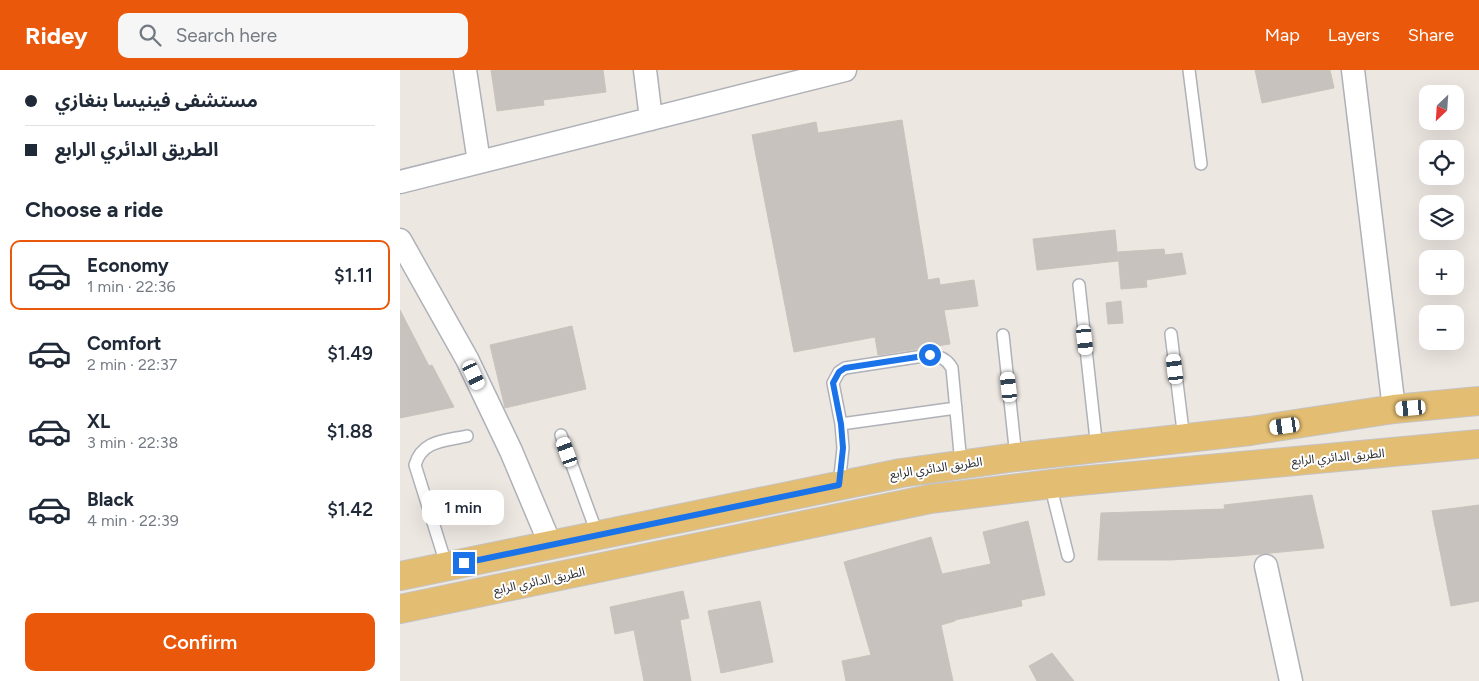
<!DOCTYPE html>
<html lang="en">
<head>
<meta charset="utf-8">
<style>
	body { margin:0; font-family:Figtree,"Noto Sans Arabic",sans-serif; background:#f6f6f7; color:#1f2937; height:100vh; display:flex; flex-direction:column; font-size:19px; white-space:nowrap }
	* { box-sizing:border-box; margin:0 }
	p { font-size:16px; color:#747a83 }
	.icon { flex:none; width:28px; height:28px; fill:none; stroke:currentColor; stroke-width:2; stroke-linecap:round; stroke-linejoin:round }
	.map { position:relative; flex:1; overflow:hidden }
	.side { display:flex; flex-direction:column; background:#fff; width:400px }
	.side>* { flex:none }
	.top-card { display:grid; align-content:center; height:110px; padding:0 25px; background:#fff }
	.needle { width:32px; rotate:205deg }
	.buttons { position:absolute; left:1019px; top:15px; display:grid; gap:10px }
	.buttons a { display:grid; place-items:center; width:45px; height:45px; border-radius:10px; background:#fff; box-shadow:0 5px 20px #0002; font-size:25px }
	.end { position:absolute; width:22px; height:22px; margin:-11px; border:6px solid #1a73e8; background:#fff; box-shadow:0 0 0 2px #fff }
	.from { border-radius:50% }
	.bubble { position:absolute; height:35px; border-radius:10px; background:#fff; box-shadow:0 5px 20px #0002; font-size:16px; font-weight:600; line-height:35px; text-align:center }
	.car { position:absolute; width:15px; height:30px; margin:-15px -8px; border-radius:6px; box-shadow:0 0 4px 1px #0007; background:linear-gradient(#fff 24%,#345 0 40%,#fff 0 76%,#345 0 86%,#fff 0) }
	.top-card b { display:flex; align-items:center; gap:18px; height:48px; font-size:19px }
	.top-card b+b { border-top:1px solid #e0e1e3 }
	.top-card i { width:12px; height:12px; background:#1f2937 }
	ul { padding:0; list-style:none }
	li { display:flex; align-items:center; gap:15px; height:70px; margin:0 10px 8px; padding:0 15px; border:2px solid transparent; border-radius:10px }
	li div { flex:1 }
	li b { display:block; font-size:19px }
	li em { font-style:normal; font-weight:600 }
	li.active { border-color:#ea580c }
	li>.icon { width:45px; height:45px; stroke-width:1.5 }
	h2 { padding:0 25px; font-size:22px; line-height:60px }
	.button { display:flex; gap:10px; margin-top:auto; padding:10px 25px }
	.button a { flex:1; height:58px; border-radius:10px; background:#ea580c; color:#fff; font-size:20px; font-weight:600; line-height:58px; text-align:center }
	header { display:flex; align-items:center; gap:30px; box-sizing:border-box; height:70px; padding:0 25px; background:#ea580c; color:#fff }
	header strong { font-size:24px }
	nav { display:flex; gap:28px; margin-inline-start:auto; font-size:18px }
	.search { width:350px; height:45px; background:#f6f6f7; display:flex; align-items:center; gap:12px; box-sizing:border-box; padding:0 18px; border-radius:10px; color:#747a83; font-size:19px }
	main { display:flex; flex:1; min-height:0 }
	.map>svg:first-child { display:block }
	.building { fill:#c7c2bd; stroke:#c9c3bc }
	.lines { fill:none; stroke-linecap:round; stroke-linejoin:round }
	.service-casing { stroke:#afb1b8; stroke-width:14 }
	.minor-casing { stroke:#afb1b8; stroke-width:25 }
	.primary-casing { stroke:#c4c4c4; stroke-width:30 }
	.service { stroke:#fff; stroke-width:11 }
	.minor { stroke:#fff; stroke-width:22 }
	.primary { stroke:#e3bd72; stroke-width:28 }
	.route { stroke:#1a73e8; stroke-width:6 }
	.labels { text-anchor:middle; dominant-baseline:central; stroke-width:4; stroke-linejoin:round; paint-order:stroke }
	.street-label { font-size:12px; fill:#2e2e2e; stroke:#fff }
</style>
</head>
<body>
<header>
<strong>Ridey</strong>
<div class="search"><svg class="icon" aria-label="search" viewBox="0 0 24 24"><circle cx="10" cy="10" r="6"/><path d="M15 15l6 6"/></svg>Search here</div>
<nav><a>Map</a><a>Layers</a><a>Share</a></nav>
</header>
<main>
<section class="side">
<div class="top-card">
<b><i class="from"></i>مستشفى فينيسا بنغازي</b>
<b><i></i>الطريق الدائري الرابع</b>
</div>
<h2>Choose a ride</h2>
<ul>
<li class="active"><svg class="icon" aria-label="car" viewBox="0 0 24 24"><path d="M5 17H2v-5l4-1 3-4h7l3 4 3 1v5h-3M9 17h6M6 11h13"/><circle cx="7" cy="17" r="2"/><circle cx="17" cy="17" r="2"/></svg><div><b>Economy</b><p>1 min · 22:36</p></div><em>$1.11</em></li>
<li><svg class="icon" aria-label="car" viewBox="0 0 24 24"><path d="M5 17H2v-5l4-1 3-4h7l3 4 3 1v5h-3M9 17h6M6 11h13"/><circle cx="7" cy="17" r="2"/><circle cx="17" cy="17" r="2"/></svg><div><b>Comfort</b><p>2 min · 22:37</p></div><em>$1.49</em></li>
<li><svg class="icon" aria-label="car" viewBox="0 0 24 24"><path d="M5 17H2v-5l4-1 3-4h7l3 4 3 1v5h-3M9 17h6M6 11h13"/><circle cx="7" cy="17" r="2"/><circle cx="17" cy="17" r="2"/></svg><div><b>XL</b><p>3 min · 22:38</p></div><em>$1.88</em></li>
<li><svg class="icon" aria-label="car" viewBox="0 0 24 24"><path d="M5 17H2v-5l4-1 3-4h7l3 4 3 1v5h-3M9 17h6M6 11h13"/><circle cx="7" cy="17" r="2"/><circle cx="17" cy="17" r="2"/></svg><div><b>Black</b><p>4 min · 22:39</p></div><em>$1.42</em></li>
</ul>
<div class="button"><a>Confirm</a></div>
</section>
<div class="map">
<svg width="1079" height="611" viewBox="0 0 1079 611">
	<rect width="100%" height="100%" fill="#ede7e2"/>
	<path class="building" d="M91,0H203L206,22L143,30L144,35L97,41Z
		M855,0H930L934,18L862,33Z
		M502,50L528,210L539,208L540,215L574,210L578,236L544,240L550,274L478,285L475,267L394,282L352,65L416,52L418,63Z
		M715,160L718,191L637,200L633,169Z
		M764,179L765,185L782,183L786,204L746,210L747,217L721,219L718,182Z
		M721,231L723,253L708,254L706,233Z
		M0,240L29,296L32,295L54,337L0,348Z
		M172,256L186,319L105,338L90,275Z
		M912,425L924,478L839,486L770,490H698L701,443L825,439L824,435Z
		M1079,435V531L1051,536L1032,441Z
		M628,451L645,525L621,530L622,536L555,550V551L541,555L553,611H446L442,591L471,585L444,492L531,467L542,504L591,494L583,462Z
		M283,521L289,548L280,550L291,611H244L234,560L215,564L210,537Z
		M360,531L373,592L321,603L308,541Z
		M652,583L674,611H637L629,596Z"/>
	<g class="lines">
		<defs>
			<path id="service" d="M789,0L801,94
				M679,215L697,379
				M771,264L784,369
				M603,265L616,387
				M441,354L556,338
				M161,365L198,466
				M650,414L668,486
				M439,415L443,378L441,354L433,313L439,302L445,298L530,285C540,286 547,289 552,298L561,394
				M47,497L15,395C22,370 45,371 67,366"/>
			<path id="minor" d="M65,0L79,92
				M245,0L251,49
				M953,0L994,339
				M0,112L445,0
				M0,170L67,289L111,381L151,476
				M866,496L891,611"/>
			<path id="primary" d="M0,506L501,403L616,387L850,361L994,339L1079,331
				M0,539L530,429L668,412L1079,374"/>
		</defs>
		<use href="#service" class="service-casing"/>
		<use href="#minor" class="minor-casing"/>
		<use href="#primary" class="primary-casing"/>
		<use href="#service" class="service"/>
		<use href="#minor" class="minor"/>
		<use href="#primary" class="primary"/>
	</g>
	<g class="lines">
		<path class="route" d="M64,493L439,415L443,378L441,354L433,313L439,302L445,298L530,285"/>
	</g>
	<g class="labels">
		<g class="street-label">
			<text transform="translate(938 387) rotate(-5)">الطريق الدائري الرابع</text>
			<text transform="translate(536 398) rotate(-8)">الطريق الدائري الرابع</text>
			<text transform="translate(139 511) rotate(-12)">الطريق الدائري الرابع</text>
		</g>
	</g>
</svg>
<div class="buttons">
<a><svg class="needle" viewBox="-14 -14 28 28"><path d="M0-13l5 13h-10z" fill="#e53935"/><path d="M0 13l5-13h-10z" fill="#747a83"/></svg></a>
<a><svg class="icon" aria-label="locate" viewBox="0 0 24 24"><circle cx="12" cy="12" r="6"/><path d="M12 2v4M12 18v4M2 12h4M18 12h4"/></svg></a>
<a><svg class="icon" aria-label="layers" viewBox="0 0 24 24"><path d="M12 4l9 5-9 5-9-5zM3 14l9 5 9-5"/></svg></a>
<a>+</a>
<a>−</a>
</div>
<i class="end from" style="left:530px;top:285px"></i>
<i class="end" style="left:64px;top:493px"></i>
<div class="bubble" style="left:22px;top:420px;width:82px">1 min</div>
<i class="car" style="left:685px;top:270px;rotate:174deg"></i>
<i class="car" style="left:775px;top:299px;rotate:353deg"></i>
<i class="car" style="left:74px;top:305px;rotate:155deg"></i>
<i class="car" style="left:609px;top:317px;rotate:354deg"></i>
<i class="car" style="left:1011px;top:338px;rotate:265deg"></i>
<i class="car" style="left:885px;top:356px;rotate:262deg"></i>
<i class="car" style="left:167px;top:382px;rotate:340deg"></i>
</div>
</main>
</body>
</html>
